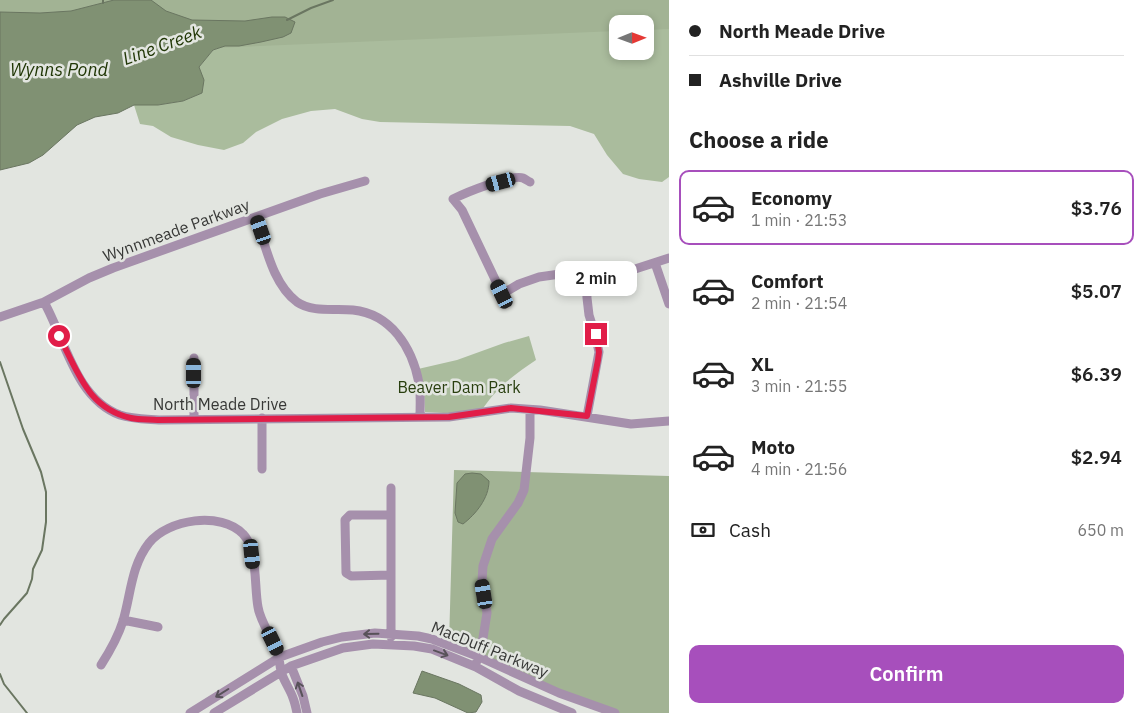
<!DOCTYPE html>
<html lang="en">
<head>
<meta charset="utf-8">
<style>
	body { margin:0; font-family:"IBM Plex Sans",sans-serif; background:#f6f6f6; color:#222; height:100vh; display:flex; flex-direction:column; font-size:19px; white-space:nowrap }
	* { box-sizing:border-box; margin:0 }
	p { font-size:16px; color:#767676 }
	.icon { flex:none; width:28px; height:28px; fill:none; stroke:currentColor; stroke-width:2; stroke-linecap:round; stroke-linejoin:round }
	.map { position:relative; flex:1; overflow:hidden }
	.side { display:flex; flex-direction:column; background:#fff; width:475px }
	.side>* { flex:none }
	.top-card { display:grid; align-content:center; height:110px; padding:0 20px; background:#fff }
	.needle { width:32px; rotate:89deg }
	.buttons { position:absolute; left:609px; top:15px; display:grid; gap:10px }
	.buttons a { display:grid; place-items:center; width:45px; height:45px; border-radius:10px; background:#fff; box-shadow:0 2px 8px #0003; font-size:25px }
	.end { position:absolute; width:22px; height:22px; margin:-11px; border:6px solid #e11d48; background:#fff; box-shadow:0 0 0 2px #fff }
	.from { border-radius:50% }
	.bubble { position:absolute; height:35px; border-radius:10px; background:#fff; box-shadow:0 2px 8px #0003; font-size:16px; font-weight:600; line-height:35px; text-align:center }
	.car { position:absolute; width:15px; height:30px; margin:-15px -8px; border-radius:6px; box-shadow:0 0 4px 1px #0007; background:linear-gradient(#222 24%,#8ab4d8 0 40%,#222 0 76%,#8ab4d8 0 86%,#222 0) }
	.top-card b { display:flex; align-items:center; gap:18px; height:48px; font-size:19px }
	.top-card b+b { border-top:1px solid #e0e0e0 }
	.top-card i { width:12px; height:12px; background:#222 }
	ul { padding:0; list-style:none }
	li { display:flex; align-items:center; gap:15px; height:75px; margin:0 10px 8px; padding:0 10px; border:2px solid transparent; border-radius:10px }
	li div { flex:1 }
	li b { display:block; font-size:19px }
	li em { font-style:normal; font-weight:600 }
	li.current { border-color:#a74fbc }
	li>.icon { width:45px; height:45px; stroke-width:1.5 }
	h2 { padding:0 20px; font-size:22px; line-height:60px }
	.pay { display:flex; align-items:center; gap:12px; height:55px; padding:0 20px; font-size:19px }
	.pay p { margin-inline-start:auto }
	.primary-button { display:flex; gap:10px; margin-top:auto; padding:10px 20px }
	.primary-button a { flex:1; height:58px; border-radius:10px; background:#a74fbc; color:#fff; font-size:20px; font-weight:600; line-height:58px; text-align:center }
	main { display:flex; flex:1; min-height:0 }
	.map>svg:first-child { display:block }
	.green { fill:#aabc9d; fill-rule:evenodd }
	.forest { fill:#a2b394 }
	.water { fill:#809173; stroke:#6a7661 }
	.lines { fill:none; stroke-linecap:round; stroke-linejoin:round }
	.stream { stroke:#6a7661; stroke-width:2 }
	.minor { stroke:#a690ac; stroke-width:9 }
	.oneway { stroke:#585259 }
	.route { stroke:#e11d48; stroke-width:6 }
	.labels { text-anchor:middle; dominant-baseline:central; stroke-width:5; stroke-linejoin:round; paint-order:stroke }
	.street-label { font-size:16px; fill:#373836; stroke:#e2e5e0 }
	.park-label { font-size:16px; fill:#293f0f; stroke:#e2e5e0 }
	.water-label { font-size:18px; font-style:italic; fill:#213706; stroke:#e2e5e0 }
</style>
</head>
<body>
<main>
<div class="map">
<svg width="669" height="713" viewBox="0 0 669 713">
	<rect width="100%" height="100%" fill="#e2e5e0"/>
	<path class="green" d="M669,0V177L662,182L639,179L623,174L607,155L594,134L570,126L380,122L362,119L335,109L311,111L282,119L256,132L243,143L224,150L198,145L171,137L153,126L140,124L134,105H158L183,101L202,93L199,67L213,50L225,46ZM618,24H645V51H618Z
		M529,336L536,360C515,374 496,388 482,410L462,414L425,412L424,390L418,369L457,360L504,343Z"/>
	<path class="forest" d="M0,0H669V29L645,30V24H618L617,31L0,57Z
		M454,470L669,476V713H615L449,643Z"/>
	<path class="water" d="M114,0H151L166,11L192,20L245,21L272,17H285L295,22L291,33L283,37L261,42L239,46H225L213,50L199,67L204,80L202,93L183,101L158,105H134L118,113L95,117L77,125L43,155L29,163L0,170V12L40,13L71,11Z
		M472,473L481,474L489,481C489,498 476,514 463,524L458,522L455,513L457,483L465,474Z
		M422,671L459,684L481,695L482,702L476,712L468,713L435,698L413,693Z"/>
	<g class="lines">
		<path class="stream" d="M103,3V0
			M287,20L311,8L333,0
			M0,362L23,429L41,472L46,492V522L42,550L33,569L32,579L27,593L4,619L0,625
			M0,674L4,684L27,713"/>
		<path class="minor" d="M530,182C528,181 525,179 523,178C511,174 465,193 453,199L462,210L502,294L519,284L539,277L567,273L632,270L669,258
			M256,218C266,246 272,283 297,302C313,313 335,308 353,310C391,314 412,347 419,383C421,394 420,406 420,417
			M655,263L669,304
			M586,273L587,298L589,315L595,334L599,352L587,416
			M44,302C65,339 75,398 120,415C132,419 146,419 159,420L449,417L511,408L540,410L631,424L669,421
			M0,317L44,302L89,278L113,268L320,194L365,181
			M194,358V419
			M262,418V469
			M391,488V515
			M123,620L158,627
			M391,637V515H350L345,520L346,573L351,576L391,575
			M477,661L483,638L487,613L482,581L483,566L492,539L518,503L524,490L530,438V410
			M101,665C110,651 118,637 123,621C131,594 131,566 149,543C168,519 221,511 243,534C258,549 254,587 258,607C260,621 271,636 276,649C280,656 279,663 281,671C283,680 290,689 293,698C295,703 296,708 297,713
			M291,666L303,696L307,713
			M190,713L280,657L322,642L342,637L375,633L418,636L432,639L477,656L559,693L615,713
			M214,713L291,666L343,648L373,644L414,646L432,649L476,667L519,691L572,713"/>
	</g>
	<defs><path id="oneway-shaft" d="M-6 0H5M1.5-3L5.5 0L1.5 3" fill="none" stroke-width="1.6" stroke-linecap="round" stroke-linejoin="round" transform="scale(1.25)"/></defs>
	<g class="oneway">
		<use href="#oneway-shaft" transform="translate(371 634) rotate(179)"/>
		<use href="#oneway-shaft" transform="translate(441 653) rotate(20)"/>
		<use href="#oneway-shaft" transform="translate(300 689) rotate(-109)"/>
		<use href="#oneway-shaft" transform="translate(222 693) rotate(148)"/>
	</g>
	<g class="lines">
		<path class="route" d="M59,336C78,371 87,408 131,418C140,420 150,419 158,420L449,417L511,408L587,416L598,360L599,352L596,334"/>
	</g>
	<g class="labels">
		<g class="street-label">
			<text transform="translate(176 230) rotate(-20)">Wynnmeade Parkway</text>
			<text x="220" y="404">North Meade Drive</text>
			<text transform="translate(490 649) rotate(22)">MacDuff Parkway</text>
		</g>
		<g class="park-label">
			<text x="459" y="387">Beaver Dam Park</text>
		</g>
		<g class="water-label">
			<text transform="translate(162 45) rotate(-20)">Line Creek</text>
			<text x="59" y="69">Wynns Pond</text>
		</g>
	</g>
</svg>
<div class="buttons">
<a><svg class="needle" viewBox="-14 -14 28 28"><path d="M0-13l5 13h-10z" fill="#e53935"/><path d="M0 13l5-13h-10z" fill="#767676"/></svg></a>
</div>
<i class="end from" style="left:59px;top:336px"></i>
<i class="end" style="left:596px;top:334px"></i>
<div class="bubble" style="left:555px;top:261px;width:82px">2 min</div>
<i class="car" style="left:501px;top:182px;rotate:255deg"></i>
<i class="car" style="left:261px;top:230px;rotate:341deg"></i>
<i class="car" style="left:502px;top:294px;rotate:334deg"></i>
<i class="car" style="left:194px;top:373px;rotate:0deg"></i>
<i class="car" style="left:252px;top:554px;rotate:174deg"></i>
<i class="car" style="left:484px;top:594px;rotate:351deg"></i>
<i class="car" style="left:273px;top:641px;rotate:154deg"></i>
</div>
<section class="side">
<div class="top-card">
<b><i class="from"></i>North Meade Drive</b>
<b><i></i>Ashville Drive</b>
</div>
<h2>Choose a ride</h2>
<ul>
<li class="current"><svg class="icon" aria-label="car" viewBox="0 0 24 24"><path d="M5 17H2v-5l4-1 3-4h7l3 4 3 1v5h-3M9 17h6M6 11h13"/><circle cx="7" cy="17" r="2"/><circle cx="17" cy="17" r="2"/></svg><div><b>Economy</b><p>1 min · 21:53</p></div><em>$3.76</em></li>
<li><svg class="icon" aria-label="car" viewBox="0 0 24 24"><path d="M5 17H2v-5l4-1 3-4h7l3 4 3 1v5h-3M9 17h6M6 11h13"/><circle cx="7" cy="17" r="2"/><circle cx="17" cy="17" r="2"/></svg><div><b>Comfort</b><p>2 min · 21:54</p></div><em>$5.07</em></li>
<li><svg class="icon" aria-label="car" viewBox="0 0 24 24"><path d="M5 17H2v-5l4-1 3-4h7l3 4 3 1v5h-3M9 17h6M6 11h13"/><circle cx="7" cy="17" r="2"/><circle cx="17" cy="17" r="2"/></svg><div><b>XL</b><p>3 min · 21:55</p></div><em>$6.39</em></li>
<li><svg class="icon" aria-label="car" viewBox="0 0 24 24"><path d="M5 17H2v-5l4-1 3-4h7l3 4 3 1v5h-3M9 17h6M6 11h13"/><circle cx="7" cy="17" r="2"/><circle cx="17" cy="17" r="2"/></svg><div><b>Moto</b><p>4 min · 21:56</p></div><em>$2.94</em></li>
</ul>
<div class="pay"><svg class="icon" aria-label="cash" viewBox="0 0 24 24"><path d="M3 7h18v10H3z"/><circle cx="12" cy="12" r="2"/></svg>Cash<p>650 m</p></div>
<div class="primary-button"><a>Confirm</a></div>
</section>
</main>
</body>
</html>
